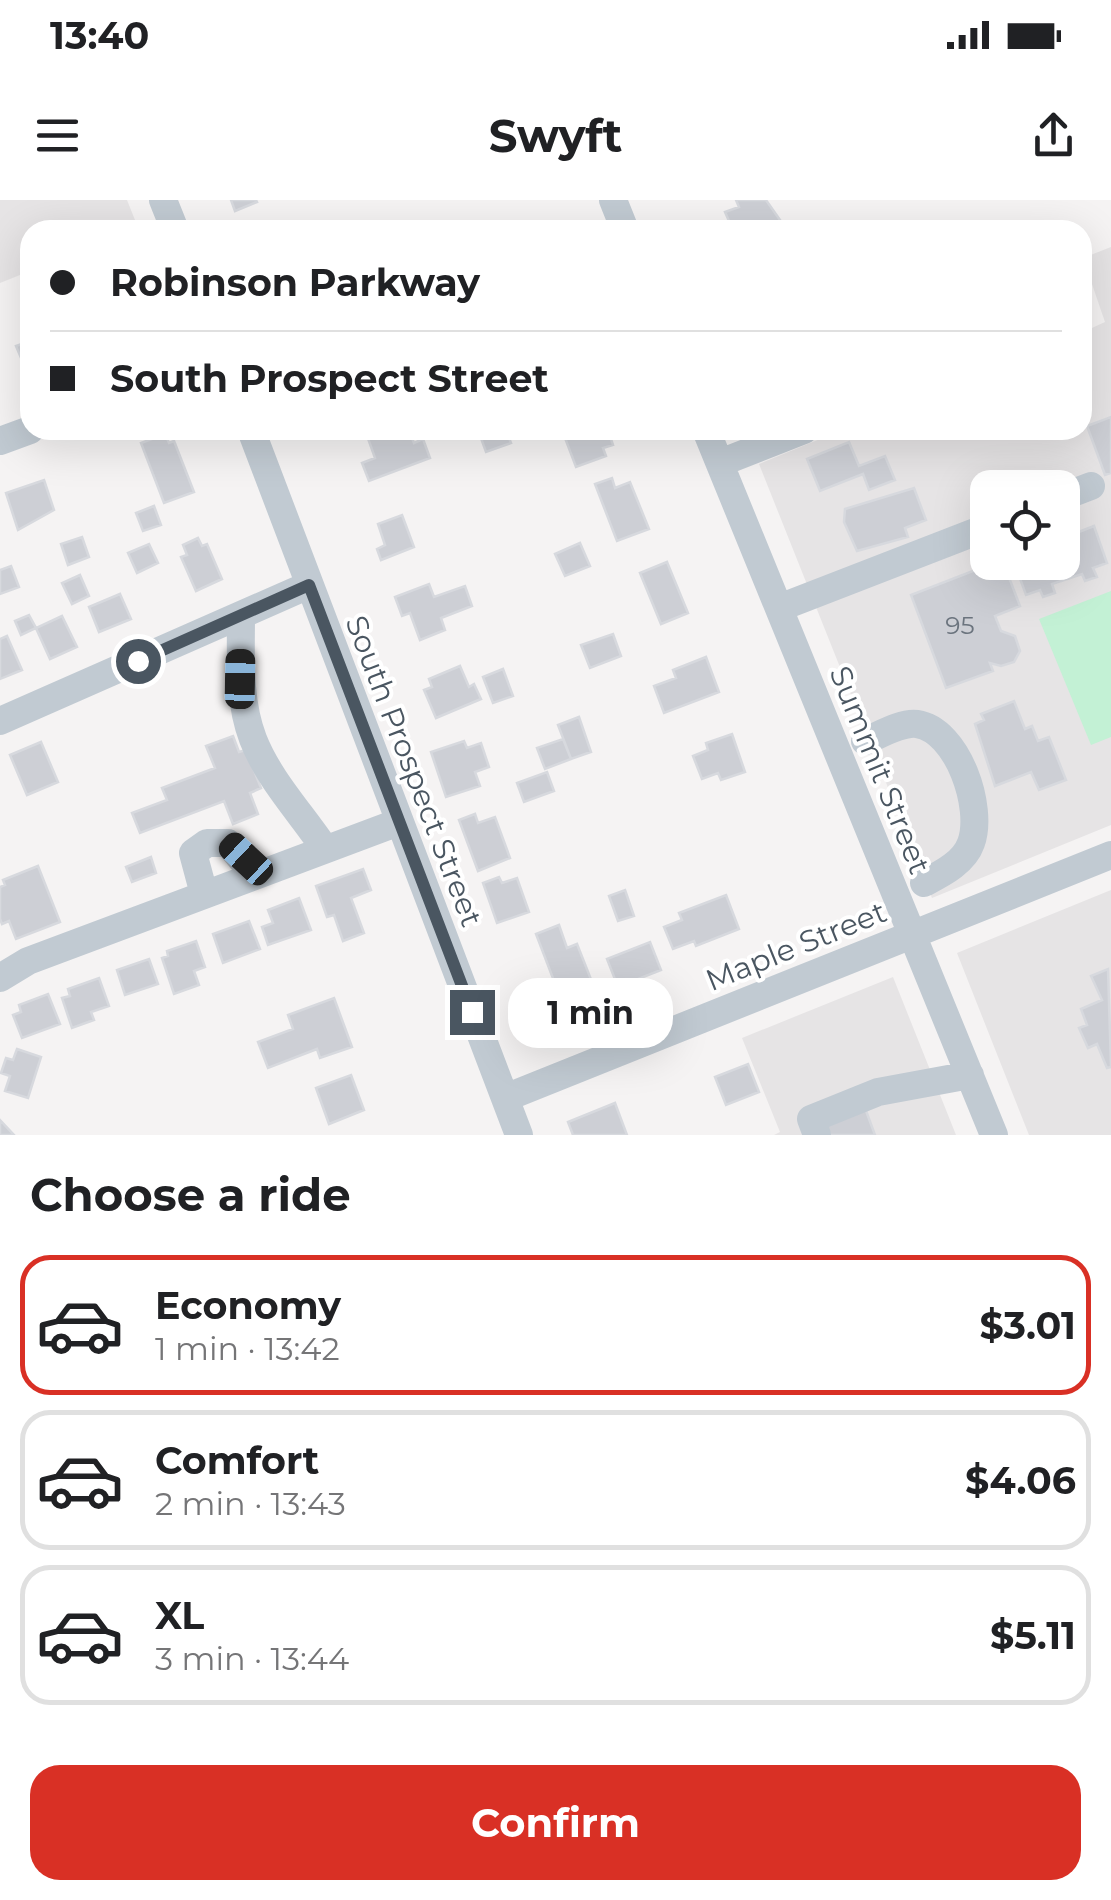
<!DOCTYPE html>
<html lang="en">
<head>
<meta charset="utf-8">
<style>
	body { margin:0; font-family:Montserrat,sans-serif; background:#f6f6f6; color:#202124; height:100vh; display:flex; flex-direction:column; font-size:38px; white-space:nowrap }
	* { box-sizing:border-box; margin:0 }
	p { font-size:32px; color:#757577 }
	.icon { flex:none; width:55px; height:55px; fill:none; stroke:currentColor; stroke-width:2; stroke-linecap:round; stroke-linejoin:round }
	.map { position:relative; height:935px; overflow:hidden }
	.details { display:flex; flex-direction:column; background:#fff; flex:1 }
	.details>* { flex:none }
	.guide { position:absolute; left:20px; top:20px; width:1072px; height:220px; border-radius:30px; box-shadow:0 10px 40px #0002; display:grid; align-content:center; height:220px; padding:0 30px; background:#fff }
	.buttons { position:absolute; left:970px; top:270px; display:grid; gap:20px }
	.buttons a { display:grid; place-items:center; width:110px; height:110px; border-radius:20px; background:#fff; box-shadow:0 10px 40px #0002; font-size:50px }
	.end { position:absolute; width:45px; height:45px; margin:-22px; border:12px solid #4a5661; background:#fff; box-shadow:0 0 0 5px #fff }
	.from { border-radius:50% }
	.bubble { position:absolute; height:70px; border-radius:30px; background:#fff; box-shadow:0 10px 40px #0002; font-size:32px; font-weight:700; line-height:70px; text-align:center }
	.car { position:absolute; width:30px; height:60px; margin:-30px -15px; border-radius:12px; box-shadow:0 0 8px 2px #0007; background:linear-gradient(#222 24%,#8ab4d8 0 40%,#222 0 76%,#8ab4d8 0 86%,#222 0) }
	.guide b { display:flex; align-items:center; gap:35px; height:95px; font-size:38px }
	.guide b+b { border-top:2px solid #e0e0e0 }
	.guide i { width:25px; height:25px; background:#202124 }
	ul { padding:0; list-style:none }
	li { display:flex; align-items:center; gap:30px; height:140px; margin:0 20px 15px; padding:0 10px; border:5px solid #e0e0e0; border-radius:30px }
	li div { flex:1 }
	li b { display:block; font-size:38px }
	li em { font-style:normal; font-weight:700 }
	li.selected { border-color:#d93025 }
	li>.icon { width:90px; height:90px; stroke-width:1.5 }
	h2 { padding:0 30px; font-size:45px; line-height:120px }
	.button { display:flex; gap:20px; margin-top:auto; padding:20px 30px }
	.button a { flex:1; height:115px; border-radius:30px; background:#d93025; color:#fff; font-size:40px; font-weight:700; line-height:115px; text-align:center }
	.status { display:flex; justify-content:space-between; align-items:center; height:70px; padding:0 50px; background:#fff; direction:ltr }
	.status svg { height:28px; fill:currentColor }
	header { display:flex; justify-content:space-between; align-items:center; height:130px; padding:0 30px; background:#fff; font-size:45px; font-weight:700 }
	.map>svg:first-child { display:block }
	.education { fill:#e6e4e5; fill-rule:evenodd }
	.green { fill:#c3f1d5 }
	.building { fill:#cdcfd5; stroke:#d7d9de; stroke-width:2.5 }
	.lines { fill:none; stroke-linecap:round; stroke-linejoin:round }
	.minor { stroke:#c1cad2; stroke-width:28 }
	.route { stroke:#4a5661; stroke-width:12 }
	.labels { text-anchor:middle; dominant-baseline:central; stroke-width:8; stroke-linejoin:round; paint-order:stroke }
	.number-label { font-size:25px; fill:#6b747e }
	.street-label { font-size:30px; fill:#4a5661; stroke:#fff }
</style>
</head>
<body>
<div class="status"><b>13:40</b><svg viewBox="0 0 49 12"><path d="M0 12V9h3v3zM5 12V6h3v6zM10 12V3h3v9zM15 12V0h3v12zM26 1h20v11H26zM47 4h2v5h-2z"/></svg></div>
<header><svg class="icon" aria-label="menu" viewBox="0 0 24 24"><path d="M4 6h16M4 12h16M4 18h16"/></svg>Swyft<svg class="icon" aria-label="share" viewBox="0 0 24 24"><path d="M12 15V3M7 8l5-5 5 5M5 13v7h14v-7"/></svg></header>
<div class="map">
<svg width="1111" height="935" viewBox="0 0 1111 935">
	<rect width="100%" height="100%" fill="#f5f3f3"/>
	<path class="education" d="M0,0H127L139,30H30V71L0,83Z
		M1111,47V625L932,698L759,264L842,230H1082L1083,132L1105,122L1083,58ZM988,288H1062V362H988Z
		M1111,690V935H1029L957,753Z
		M893,777L956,935H774L780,932L742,838Z"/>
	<path class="green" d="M1111,391V537L1091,545L1039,419Z"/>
	<path class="building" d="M231,0H256L257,2L235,11Z
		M736,0H766L787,30H733L725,12L739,7Z
		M30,141V163L24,165L16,146Z
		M1111,217V273L1105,275L1087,226Z
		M365,230H409L414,243L423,239L430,258L369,281L362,263L375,258Z
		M478,230H506L511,243L486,252Z
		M562,230H608L613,245L603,248L606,256L576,267Z
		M165,234L169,243L174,241L194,292L164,303L141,243Z
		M849,242L859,266L885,256L895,280L869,290L863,274L820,291L807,259Z
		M612,278L615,288L630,282L649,329L617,341L595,284Z
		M44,280L54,310L18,330L6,293Z
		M914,288L926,320L905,328L908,337L857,351L844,322L845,309Z
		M154,306L161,325L143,331L136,313Z
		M402,315L414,347L381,360L377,349L385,345L378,324Z
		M1094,326L1107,363L1093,368L1097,377L1085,381L1082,374L1052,384L1055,393L1043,397L1040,390L1026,395L1014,362H1062V330L1069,328L1071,335Z
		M82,337L89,357L68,365L61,344Z
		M198,338L202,346L207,344L222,379L196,391L181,357L187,355L183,345Z
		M580,343L590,366L565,376L555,354Z
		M149,344L158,363L137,373L128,353Z
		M667,362L688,413L661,424L640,373Z
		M996,362H1003L1020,406L995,416L1001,431L1015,436L1020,451L1014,462L1001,466L990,463L993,471L946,488L911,395Z
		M11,366L19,387L0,394V370Z
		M80,375L89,396L72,404L62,383Z
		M429,384L434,397L465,386L472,406L441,418L445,430L420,440L410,413L402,416L395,397Z
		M120,394L131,419L99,432L89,407Z
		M29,415L36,428L21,435L15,421Z
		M62,416L77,447L50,459L36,428Z
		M613,434L621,456L590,468L581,445Z
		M7,436L22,470L0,479V439Z
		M706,457L719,492L664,513L654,486L676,478L673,470Z
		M460,466L469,487L474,484L481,499L436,518L424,490L432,487L429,479Z
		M503,469L513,496L493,503L483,477Z
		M1014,501L1025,529L1032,526L1038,541L1049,537L1066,580L1039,590L1031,572L995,586L975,524L984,520L981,514Z
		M579,517L591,552L571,559L558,525Z
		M732,534L745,572L721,580L718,573L702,579L693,556L708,550L706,543Z
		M233,536L239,552L246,550L261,588L250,593L258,614L233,624L224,601L140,633L132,613L167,600L162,588L215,568L206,546Z
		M563,539L571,559L545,569L537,548Z
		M464,541L467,548L481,543L489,567L475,572L480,586L446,597L431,552Z
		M41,542L58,582L27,595L10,555Z
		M547,572L554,591L524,602L517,583Z
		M475,614L478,623L495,617L510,658L478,671L459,620Z
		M151,657L156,673L132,682L126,667Z
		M38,666L60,722L16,739L9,721L2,724L0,719V687L5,685L3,680Z
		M363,669L371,690L351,698L364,733L343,741L334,715L327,717L316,686Z
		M499,677L502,683L517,678L529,712L497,723L483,683Z
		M625,690L634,716L618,721L609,696Z
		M726,695L739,729L696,746L694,741L673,749L664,727L682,720L679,713Z
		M299,698L311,730L268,745L262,727L273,723L268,710Z
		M249,721L260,749L223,763L213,734Z
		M559,725L567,748L577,744L594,787L584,791L587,797L564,807L536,734Z
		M196,741L205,767L194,771L199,785L174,794L162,758L168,756L167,751Z
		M650,742L661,770L618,787L607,759Z
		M149,759L158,784L125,795L117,770Z
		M1108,769L1111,867L1107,868L1097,844L1088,848L1079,828L1087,825L1081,809L1102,800L1091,776Z
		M99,778L109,806L91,812L94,820L72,828L62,798L70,796L68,789Z
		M48,794L60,824L22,838L13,815L21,812L19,805Z
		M334,798L352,847L320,858L317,849L268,868L258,842L293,829L288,815Z
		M17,849L41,857L28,898L5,891L10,876L1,873L6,858L13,860Z
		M748,864L759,892L726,905L715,877Z
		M351,875L364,910L329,924L316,888Z
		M615,903L627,935H573L568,922Z
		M865,908L875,935H830L826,923Z
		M0,920L14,935H0Z"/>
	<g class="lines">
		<path class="minor" d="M163,0L175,30
			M613,0L625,30
			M251,230L519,935
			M706,230L994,935
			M0,241L30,230
			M720,263L804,230
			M1062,297L1091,286
			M779,408L988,327
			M241,415C241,456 238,500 253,539C269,580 301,613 325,649
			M0,521L309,385
			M865,541C880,535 901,522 917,524C958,530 984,608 971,643C964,663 941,674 924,683
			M204,694L193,653L207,643H228L255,676
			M0,778L28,761L399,622
			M505,898L1111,655
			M817,935L811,919L878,892L970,875"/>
	</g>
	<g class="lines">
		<path class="route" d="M138,461L309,385L472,812"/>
	</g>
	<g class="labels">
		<g class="number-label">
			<text x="960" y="425">95</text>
		</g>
		<g class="street-label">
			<text transform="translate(880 570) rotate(68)">Summit Street</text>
			<text transform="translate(414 571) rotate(69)">South Prospect Street</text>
			<text transform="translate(796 746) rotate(-22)">Maple Street</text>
		</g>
	</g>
</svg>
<div class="buttons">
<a><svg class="icon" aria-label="locate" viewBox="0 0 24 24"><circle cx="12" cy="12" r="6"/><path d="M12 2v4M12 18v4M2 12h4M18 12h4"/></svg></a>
</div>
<i class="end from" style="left:138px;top:461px"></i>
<i class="end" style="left:472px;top:812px"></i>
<div class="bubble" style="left:508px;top:778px;width:165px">1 min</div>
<i class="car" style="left:240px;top:479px;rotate:1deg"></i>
<i class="car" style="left:246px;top:659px;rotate:313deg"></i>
<div class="guide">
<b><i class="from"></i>Robinson Parkway</b>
<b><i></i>South Prospect Street</b>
</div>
</div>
<section class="details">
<h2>Choose a ride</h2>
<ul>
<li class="selected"><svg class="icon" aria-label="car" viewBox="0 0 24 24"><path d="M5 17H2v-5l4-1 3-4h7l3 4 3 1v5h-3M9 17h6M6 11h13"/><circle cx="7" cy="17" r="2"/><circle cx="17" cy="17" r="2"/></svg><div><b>Economy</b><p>1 min · 13:42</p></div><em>$3.01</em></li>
<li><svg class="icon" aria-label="car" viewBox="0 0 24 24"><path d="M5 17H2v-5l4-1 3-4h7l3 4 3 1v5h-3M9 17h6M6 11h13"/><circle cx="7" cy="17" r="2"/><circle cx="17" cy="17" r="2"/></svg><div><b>Comfort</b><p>2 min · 13:43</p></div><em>$4.06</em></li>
<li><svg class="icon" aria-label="car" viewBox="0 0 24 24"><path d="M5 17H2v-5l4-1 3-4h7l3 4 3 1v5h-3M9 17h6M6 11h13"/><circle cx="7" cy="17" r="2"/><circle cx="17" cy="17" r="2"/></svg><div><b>XL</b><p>3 min · 13:44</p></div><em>$5.11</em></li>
</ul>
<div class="button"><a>Confirm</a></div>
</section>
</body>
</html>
